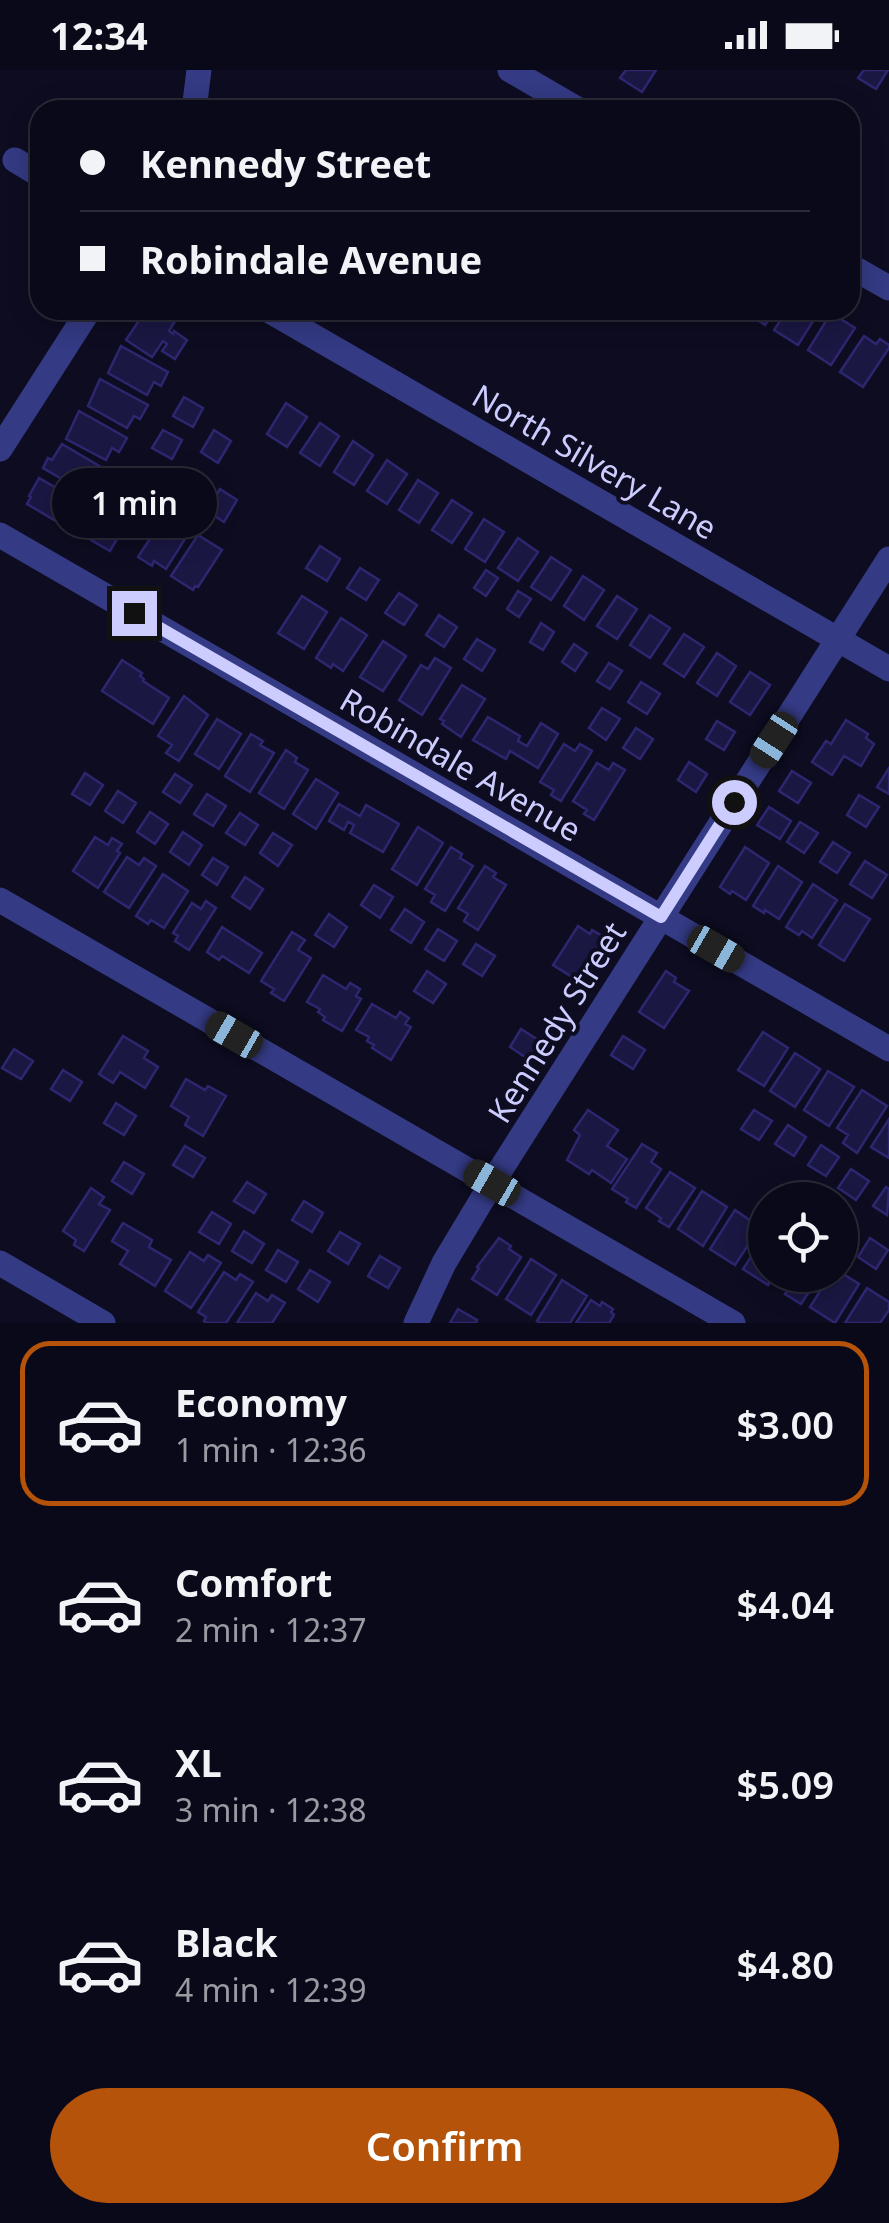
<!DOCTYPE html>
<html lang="en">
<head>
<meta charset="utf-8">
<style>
	body { margin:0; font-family:"Noto Sans",sans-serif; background:#181726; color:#f1f3f6; height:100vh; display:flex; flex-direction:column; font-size:38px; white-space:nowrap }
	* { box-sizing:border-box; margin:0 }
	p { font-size:32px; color:#999aa2 }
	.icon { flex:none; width:55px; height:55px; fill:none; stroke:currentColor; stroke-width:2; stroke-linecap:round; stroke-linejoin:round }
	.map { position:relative; height:1253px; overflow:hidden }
	.sheet { display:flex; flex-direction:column; background:#0a0919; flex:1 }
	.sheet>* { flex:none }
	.hud { position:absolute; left:30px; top:30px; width:830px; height:220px; border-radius:30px; box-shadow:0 5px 25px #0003,0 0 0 2px #2a2a38; display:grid; align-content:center; height:220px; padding:0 50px; background:#0a0919 }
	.tools { position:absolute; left:748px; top:1112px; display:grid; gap:20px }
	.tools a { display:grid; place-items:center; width:110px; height:110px; border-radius:50%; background:#0a0919; box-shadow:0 5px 25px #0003,0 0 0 2px #2a2a38; font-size:50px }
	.end { position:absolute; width:45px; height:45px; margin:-22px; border:12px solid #ccf; background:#111; box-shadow:0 0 0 5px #111 }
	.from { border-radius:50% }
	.bubble { position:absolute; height:70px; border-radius:35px; background:#0a0919; box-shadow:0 5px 25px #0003,0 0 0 2px #2a2a38; font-size:32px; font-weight:600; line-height:70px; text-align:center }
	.car { position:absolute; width:30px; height:60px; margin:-30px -15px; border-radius:12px; box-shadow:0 0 8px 2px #0007; background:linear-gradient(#222 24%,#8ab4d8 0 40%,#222 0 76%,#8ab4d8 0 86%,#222 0) }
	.hud b { display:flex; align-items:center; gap:35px; height:95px; font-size:38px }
	.hud b+b { border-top:2px solid #2a2a38 }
	.hud i { width:25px; height:25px; background:#f1f3f6 }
	ul { padding:18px 0 0; list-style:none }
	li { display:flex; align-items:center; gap:30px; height:165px; margin:0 20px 15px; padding:0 30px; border:5px solid transparent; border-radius:30px }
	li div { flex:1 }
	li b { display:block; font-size:38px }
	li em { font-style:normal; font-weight:600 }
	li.selected { border-color:#b45309 }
	li>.icon { width:90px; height:90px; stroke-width:1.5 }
	.button { display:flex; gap:20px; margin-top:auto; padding:20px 50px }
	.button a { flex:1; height:115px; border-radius:60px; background:#b45309; color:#fff; font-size:40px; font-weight:600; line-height:115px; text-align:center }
	.status { display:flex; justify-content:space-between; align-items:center; height:70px; padding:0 50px; background:#0a0919; direction:ltr }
	.status svg { height:28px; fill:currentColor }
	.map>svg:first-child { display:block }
	.building { fill:#1a1743; stroke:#2d2770; stroke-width:2.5 }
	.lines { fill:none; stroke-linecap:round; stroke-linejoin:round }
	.street { stroke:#343a83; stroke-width:25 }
	.route { stroke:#ccf; stroke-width:12 }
	.labels { text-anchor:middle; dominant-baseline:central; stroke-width:8; stroke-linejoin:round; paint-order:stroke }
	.street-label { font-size:32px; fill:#ccf; stroke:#0d0c21 }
</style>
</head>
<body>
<div class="status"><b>12:34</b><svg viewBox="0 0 49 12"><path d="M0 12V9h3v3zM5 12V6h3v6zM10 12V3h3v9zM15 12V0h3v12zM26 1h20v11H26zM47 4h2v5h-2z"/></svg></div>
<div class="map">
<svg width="889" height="1253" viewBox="0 0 889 1253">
	<rect width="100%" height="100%" fill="#0d0c21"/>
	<path class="building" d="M626,0H656L642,22L620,8Z
		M864,0H888L876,19L858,8Z
		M146,240H157L175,251L169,261L173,264L174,261L187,270L175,289L162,281L167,274L163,271L152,287L126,270Z
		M742,240H775L765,255Z
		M787,240H820L798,275L774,260Z
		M831,243L855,258L831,295L808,280Z
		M864,266L876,274L880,269L889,275V278L863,317L840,302Z
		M121,276L168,302L161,316L154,312L147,325L108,303Z
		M100,309L148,335L140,349L134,346L127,358L88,336Z
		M184,327L203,338L193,357L173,346Z
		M286,333L307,347L287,377L267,364Z
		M79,341L127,368L119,382L112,378L106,390L66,369Z
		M320,353L339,366L320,396L300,383Z
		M163,360L182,370L172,389L152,378Z
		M214,360L231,371L218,393L201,382Z
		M353,371L373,385L354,415L334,402Z
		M62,374L101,397L86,423L43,398L48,388L52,390Z
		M387,390L407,404L387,434L367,421Z
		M185,400L202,410L189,432L171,422Z
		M39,408L81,432L66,457L27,434L31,427L29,426Z
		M418,410L438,423L419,453L399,440Z
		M220,419L237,430L224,452L207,441Z
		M117,423L138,434L127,452L107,440Z
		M452,430L472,443L452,473L432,460Z
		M165,446L190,461L166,499L154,491L152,496L138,487Z
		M105,447L124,457L110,481L91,470Z
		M484,449L504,462L485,492L465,479Z
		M198,465L222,480L198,517L195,516L193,520L171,506Z
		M518,468L538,482L518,511L498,498Z
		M320,476L340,489L327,511L306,498Z
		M551,487L571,500L551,530L531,517Z
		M360,498L379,510L366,530L347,518Z
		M486,500L498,508L486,526L474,518Z
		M583,506L604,520L584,550L564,536Z
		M518,521L531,529L519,547L507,539Z
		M399,523L417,535L404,555L385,543Z
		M302,526L327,542L304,579L278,563Z
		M617,526L637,539L617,569L597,556Z
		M439,545L457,557L444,577L426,565Z
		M650,545L670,558L650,588L630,575Z
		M341,548L367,565L343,601L333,594L331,598L316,588Z
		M541,553L554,562L543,580L530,572Z
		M684,564L704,577L684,607L664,594Z
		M477,569L495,580L482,601L464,589Z
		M383,571L406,586L383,621L360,607Z
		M574,574L587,583L575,601L562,592Z
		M717,583L736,596L717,626L697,613Z
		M435,588L451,598L422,645L399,630L421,595L428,599Z
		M122,590L142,603L140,606L144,609L143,611L169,628L153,654L102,621Z
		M609,593L622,601L610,619L597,611Z
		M750,602L770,615L750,645L730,632Z
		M641,612L660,624L647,644L628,632Z
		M462,615L485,629L461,667L442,654L444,651L440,649Z
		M184,626L208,645L179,691L166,683L172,675L158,666Z
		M602,638L620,649L606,670L589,658Z
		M488,647L520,666L518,671L527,676L541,653L558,664L538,698L510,681L506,689L473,670Z
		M217,649L241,664L219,699L195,684Z
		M846,650L868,664L866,668L874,674L861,696L844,686L832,705L812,692L826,671L831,674Z
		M717,651L735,662L724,680L706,669Z
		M636,658L653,669L640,689L623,678Z
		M251,664L263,671L260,675L274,683L250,722L225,706Z
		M564,674L575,681L580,674L592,681L561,731L551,725L554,720L540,712Z
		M286,680L297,688L295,692L308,700L284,739L259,723Z
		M689,692L707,704L696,722L678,710Z
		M597,693L609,700L613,693L625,700L594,750L584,744L587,740L573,731Z
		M889,698V724L877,717Z
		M792,701L811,713L798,733L779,721Z
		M85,703L103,715L90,735L72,724Z
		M175,704L192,715L180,733L163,722Z
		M316,709L338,723L316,759L293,744Z
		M118,721L136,733L123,753L105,741Z
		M207,724L226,736L213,756L194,744Z
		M859,725L879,737L866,757L847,745Z
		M339,734L360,746L366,735L399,754L383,782L350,763L354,755L348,752L344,760L329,751Z
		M769,737L791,751L780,769L757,755Z
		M150,742L168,754L155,774L137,762Z
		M240,743L258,755L245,775L226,763Z
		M800,752L818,763L804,783L787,772Z
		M418,757L443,773L417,815L392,799Z
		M183,762L202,775L189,795L170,782Z
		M273,763L292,775L278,796L260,783Z
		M95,767L108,775L112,768L122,774L117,781L120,783L98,818L73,801Z
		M833,772L850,783L837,803L820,792Z
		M451,777L462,784L460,788L473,796L445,841L431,832L435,825L425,819Z
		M745,777L769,793L746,830L732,821L730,824L720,817Z
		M127,787L139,795L144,788L156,796L129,838L104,822Z
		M213,788L228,797L217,815L202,805Z
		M865,791L887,805L872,828L850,814Z
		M485,796L496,803L493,807L506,815L478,860L464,851L468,844L458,838Z
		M778,796L802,812L779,849L765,840L764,843L753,836Z
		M163,804L188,821L164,858L151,850L148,854L136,846Z
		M245,807L263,819L250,839L232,827Z
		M813,814L837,830L812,868L802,861L799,865L786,857Z
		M374,815L393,827L380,848L361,835Z
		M206,831L216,838L189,880L175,871L178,866L173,863L192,833L201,839Z
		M845,834L870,849L844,891L819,875Z
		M405,839L424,852L411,873L391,860Z
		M329,844L347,857L334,877L315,865Z
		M578,856L590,864L592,860L604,867L577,910L553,895Z
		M222,857L262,883L249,903L222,886L219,890L207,882Z
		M438,859L457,871L444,891L425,879Z
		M292,862L305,870L298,880L311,888L284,931L271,923L274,919L261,911Z
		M476,874L495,886L482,906L463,894Z
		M427,901L446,914L433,933L414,921Z
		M666,901L676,908L674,912L689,921L664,958L639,942Z
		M323,905L346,919L350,913L360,919L356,926L361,929L342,961L323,950L325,947L318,942L320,939L307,932Z
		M372,934L396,948L400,942L409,948L405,954L411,957L391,990L372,978L374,975L367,971L369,967L356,960Z
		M521,959L540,971L528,989L510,977Z
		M763,962L788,978L764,1016L738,1000Z
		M123,966L148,981L144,988L158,997L145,1018L120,1002L113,1013L99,1004Z
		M623,966L645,980L633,999L611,985Z
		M14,979L33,991L21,1009L2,998Z
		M795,983L820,999L795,1037L770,1021Z
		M63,1000L82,1012L70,1031L51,1019Z
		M828,1001L854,1017L829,1056L804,1040Z
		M186,1009L205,1020L208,1016L226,1026L203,1066L185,1055L189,1047L171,1036Z
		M862,1020L887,1036L857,1083L843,1073L848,1065L837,1058Z
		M116,1033L136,1046L124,1065L104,1053Z
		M588,1040L618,1060L607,1076L627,1089L611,1113L592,1100L589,1104L567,1090L580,1065L574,1060Z
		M754,1040L772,1051L759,1070L741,1059Z
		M889,1049V1088L871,1077Z
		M788,1055L806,1067L794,1086L775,1074Z
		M642,1074L657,1083L651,1092L661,1099L636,1138L626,1132L628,1129L612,1119Z
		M821,1075L839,1087L826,1106L808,1095Z
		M185,1076L205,1088L193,1107L173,1095Z
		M124,1092L144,1104L132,1124L112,1111Z
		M851,1099L869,1111L856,1130L838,1118Z
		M670,1102L695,1118L669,1157L659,1151L661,1148L646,1138Z
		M247,1112L266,1124L254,1143L234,1131Z
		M886,1117L889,1119L887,1145L873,1136Z
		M91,1118L104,1127L99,1134L110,1140L84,1181L74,1175L76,1170L63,1161Z
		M702,1121L727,1137L703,1176L678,1159Z
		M304,1131L323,1143L312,1162L292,1150Z
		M735,1140L760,1157L735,1195L710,1179Z
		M212,1142L231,1154L219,1174L199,1162Z
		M840,1150L856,1160L844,1179L840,1177Z
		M123,1153L152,1170L149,1177L171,1190L155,1216L120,1194L128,1181L112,1171Z
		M244,1161L264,1174L252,1193L232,1181Z
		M340,1162L360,1174L348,1194L328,1181Z
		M765,1165V1205H775L768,1215L743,1199Z
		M499,1168L511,1176L509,1179L521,1187L497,1225L472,1209L479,1198L477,1197Z
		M870,1168L888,1180L876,1199L858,1187Z
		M278,1180L298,1192L286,1212L266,1200Z
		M190,1182L204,1191L208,1185L221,1193L191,1238L165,1221Z
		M380,1186L400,1198L388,1218L368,1206Z
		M531,1189L556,1205L531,1245L506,1229Z
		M310,1200L330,1212L318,1232L298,1219Z
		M224,1202L236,1210L240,1204L253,1212L226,1253H207L204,1251L206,1247L198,1242Z
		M840,1202L859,1214L835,1253L810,1237L830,1205H840Z
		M785,1205H820L801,1234L785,1224L787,1221L778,1216Z
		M562,1210L587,1226L570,1253H540L537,1251Z
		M867,1218L889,1232V1240L880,1253H845Z
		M256,1223L268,1231L272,1225L285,1233L272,1253H237Z
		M591,1230L600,1236L602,1232L613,1239L611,1242L614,1245L609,1253H576Z
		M458,1239L477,1250L476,1253H450Z"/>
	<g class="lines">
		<path class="street" d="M510,0L579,40
			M194,40L199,0
			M15,90L40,105
			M850,196L889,218
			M268,240L889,599
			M0,379L89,240
			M0,465L889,979
			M0,830L733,1253
			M0,1193L103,1253
			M416,1253L444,1193L492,1113L889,489"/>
	</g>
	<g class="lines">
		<path class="route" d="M134,543L661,847L734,732"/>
	</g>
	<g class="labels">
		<g class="street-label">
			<text transform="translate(595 391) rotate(30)">North Silvery Lane</text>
			<text transform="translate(461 694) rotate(30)">Robindale Avenue</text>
			<text transform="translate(556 952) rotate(-58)">Kennedy Street</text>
		</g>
	</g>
</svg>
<div class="tools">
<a><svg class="icon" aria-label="locate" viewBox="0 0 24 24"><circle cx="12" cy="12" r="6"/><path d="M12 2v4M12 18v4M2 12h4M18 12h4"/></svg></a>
</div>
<i class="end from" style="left:734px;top:732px"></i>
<i class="end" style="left:134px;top:543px"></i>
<div class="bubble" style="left:52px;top:398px;width:165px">1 min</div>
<i class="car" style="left:774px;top:670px;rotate:213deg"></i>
<i class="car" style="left:716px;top:879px;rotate:120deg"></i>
<i class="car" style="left:234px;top:965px;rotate:300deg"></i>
<i class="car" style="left:492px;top:1113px;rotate:300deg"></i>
<div class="hud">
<b><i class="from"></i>Kennedy Street</b>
<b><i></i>Robindale Avenue</b>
</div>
</div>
<section class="sheet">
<ul>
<li class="selected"><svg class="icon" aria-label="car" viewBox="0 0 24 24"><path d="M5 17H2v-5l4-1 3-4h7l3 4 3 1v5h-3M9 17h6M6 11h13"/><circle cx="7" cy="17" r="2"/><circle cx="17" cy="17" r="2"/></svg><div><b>Economy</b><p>1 min · 12:36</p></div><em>$3.00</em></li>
<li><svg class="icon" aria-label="car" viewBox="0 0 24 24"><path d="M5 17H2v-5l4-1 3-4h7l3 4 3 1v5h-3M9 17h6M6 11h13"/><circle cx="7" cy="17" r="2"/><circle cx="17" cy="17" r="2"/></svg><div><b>Comfort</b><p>2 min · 12:37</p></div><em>$4.04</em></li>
<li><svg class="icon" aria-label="car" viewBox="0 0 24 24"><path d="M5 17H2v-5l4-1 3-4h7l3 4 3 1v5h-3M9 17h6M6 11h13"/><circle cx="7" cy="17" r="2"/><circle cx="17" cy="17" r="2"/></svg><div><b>XL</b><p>3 min · 12:38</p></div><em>$5.09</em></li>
<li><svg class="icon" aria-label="car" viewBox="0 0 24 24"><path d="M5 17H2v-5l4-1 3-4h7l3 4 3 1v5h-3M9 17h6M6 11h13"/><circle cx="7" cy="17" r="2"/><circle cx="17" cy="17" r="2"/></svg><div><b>Black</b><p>4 min · 12:39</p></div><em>$4.80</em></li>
</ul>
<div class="button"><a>Confirm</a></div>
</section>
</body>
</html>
